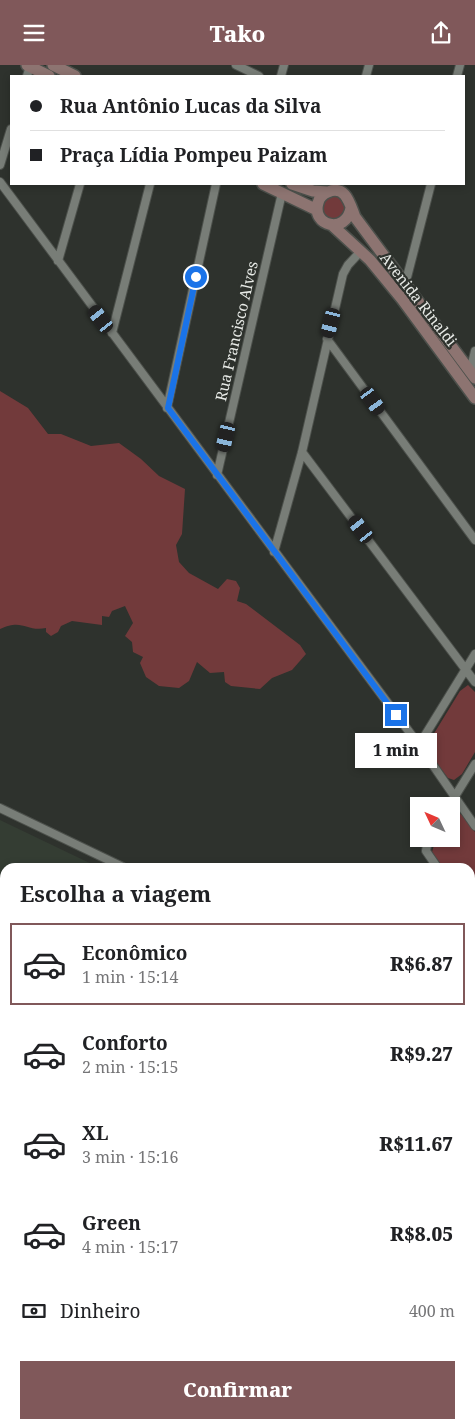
<!DOCTYPE html>
<html lang="pt">
<head>
<meta charset="utf-8">
<style>
	body { margin:0; font-family:"Noto Serif",serif; background:#f2f2f2; color:#202124; height:100vh; display:flex; flex-direction:column; font-size:19px; white-space:nowrap }
	* { box-sizing:border-box; margin:0 }
	p { font-size:16px; color:#757577 }
	.icon { flex:none; width:28px; height:28px; fill:none; stroke:currentColor; stroke-width:2; stroke-linecap:round; stroke-linejoin:round }
	.map { position:relative; flex:1; overflow:hidden }
	.drawer { position:absolute; left:0px; top:798px; width:475px; height:566px; display:flex; flex-direction:column; background:#fff; border-radius:15px 15px 0 0; box-shadow:0 2px 8px #0003 }
	.drawer>* { flex:none }
	.guide { position:absolute; left:10px; top:10px; width:455px; height:110px; border-radius:0px; box-shadow:0 2px 8px #0003; display:grid; align-content:center; height:110px; padding:0 20px; background:#fff }
	.needle { width:32px; rotate:314deg }
	.tools { position:absolute; left:410px; top:732px; display:grid; gap:10px }
	.tools a { display:grid; place-items:center; width:50px; height:50px; border-radius:0px; background:#fff; box-shadow:0 2px 8px #0003; font-size:25px }
	.end { position:absolute; width:22px; height:22px; margin:-11px; border:6px solid #1a73e8; background:#fff; box-shadow:0 0 0 2px #fff }
	.from { border-radius:50% }
	.bubble { position:absolute; height:35px; border-radius:0px; background:#fff; box-shadow:0 2px 8px #0003; font-size:16px; font-weight:800; line-height:35px; text-align:center }
	.car { position:absolute; width:15px; height:30px; margin:-15px -8px; border-radius:6px; box-shadow:0 0 4px 1px #0007; background:linear-gradient(#222 24%,#8ab4d8 0 40%,#222 0 76%,#8ab4d8 0 86%,#222 0) }
	.guide b { display:flex; align-items:center; gap:18px; height:48px; font-size:19px }
	.guide b+b { border-top:1px solid #e0e0e0 }
	.guide i { width:12px; height:12px; background:#202124 }
	ul { padding:0; list-style:none }
	li { display:flex; align-items:center; gap:15px; height:82px; margin:0 10px 8px; padding:0 10px; border:2px solid transparent; border-radius:0px }
	li div { flex:1 }
	li b { display:block; font-size:19px }
	li em { font-style:normal; font-weight:800 }
	li.active { border-color:#80585a }
	li>.icon { width:45px; height:45px; stroke-width:1.5 }
	h2 { padding:0 20px; font-size:22px; line-height:60px }
	.pay { display:flex; align-items:center; gap:12px; height:55px; padding:0 20px; font-size:19px }
	.pay p { margin-inline-start:auto }
	.cta { display:flex; gap:10px; margin-top:auto; padding:10px 20px }
	.cta a { flex:1; height:58px; border-radius:0px; background:#80585a; color:#fff; font-size:20px; font-weight:800; line-height:58px; text-align:center }
	header { display:flex; justify-content:space-between; align-items:center; height:65px; padding:0 20px; background:#80585a; color:#fff; font-size:22px; font-weight:800 }
	.map>svg:first-child { display:block }
	.built { fill:#343d33 }
	.green { fill:#723a3b }
	.lines { fill:none; stroke-linecap:round; stroke-linejoin:round }
	.street-casing { stroke:#4c504b; stroke-width:10 }
	.secondary-casing { stroke:#4c504b; stroke-width:14 }
	.street { stroke:#787d77; stroke-width:8 }
	.secondary { stroke:#8d7471; stroke-width:11 }
	.route { stroke:#1a73e8; stroke-width:6 }
	.labels { text-anchor:middle; dominant-baseline:central; stroke-width:4.5; stroke-linejoin:round; paint-order:stroke }
	.street-label { font-size:15px; fill:#e7eae6; stroke:#2e322d }
</style>
</head>
<body>
<header><svg class="icon" aria-label="menu" viewBox="0 0 24 24"><path d="M4 6h16M4 12h16M4 18h16"/></svg>Tako<svg class="icon" aria-label="share" viewBox="0 0 24 24"><path d="M12 15V3M7 8l5-5 5 5M5 13v7h14v-7"/></svg></header>
<div class="map">
<svg width="475" height="1363" viewBox="0 0 475 1363">
	<rect width="100%" height="100%" fill="#2e322d"/>
	<path class="built" d="M0,755L98,802H5V966L0,967Z"/>
	<path class="green" d="M322 142a12 12 0 1 1 24 0a12 12 0 1 1-24 0Z
		M0,326L28,343L48,369H61L91,381L119,378L141,394L159,411L185,424L182,469L176,480L179,497L189,508L218,524L227,514L236,516L240,523L237,536L246,539L300,580L306,589L292,605L272,613L260,624L231,621L225,617L224,607L210,608L197,597L189,616L179,623L159,621L146,612L140,598L143,592L133,587L132,577L125,571L133,558L125,541L112,546L109,552L102,551V560L72,556L61,561L58,567L51,571L46,567V563C26,567 23,553 0,564Z
		M468,620L475,627V687L462,709L454,715L448,713L428,686L427,680L460,626Z
		M454,747L463,750L475,767V846L470,839V802H443L432,787L436,774H451V749Z
		M41,1359H209L210,1363H34V1360Z"/>
	<g class="lines">
		<defs>
			<path id="street" d="M236,0L259,11
				M27,11L30,1
				M281,11L284,0
				M366,11L369,0
				M457,11L460,0
				M0,100L11,64
				M0,117L419,680L475,761
				M58,196L80,119
				M405,220L431,119
				M112,268L150,119
				M327,274L475,475
				M470,307L475,286
				M167,343L216,119
				M302,387L475,617
				M217,410L282,128
				M274,487L302,387L343,209L348,200L361,186
				M419,680L475,589
				M449,741L475,699
				M0,743L123,802
				M428,774L426,786L437,802
				M470,846L475,853
				M0,1015L5,1014
				M470,1110L475,1109
				M0,1112L5,1111
				M470,1178L475,1208
				M301,1359V1363
				M366,1359L367,1363
				M432,1359L433,1363"/>
			<path id="secondary" d="M27,0L49,11
				M53,0L75,11
				M263,119L317,145
				M292,119L313,126L327,127
				M351,143C346,170 311,161 318,138C319,133 323,129 328,127C346,119 350,140 355,152L475,313
				M332,160L370,195L402,234L475,333
				M470,939L475,941
				M470,953L475,954
				M0,1256H5
				M0,1269L5,1268
				M222,1359V1363
				M235,1359V1363"/>
		</defs>
		<use href="#street" class="street-casing"/>
		<use href="#secondary" class="secondary-casing"/>
		<use href="#street" class="street"/>
		<use href="#secondary" class="secondary"/>
	</g>
	<g class="lines">
		<path class="route" d="M196,212L168,343L396,650"/>
	</g>
	<g class="labels">
		<g class="street-label">
			<text transform="translate(419 234) rotate(52)">Avenida Rinaldi</text>
			<text transform="translate(236 266) rotate(-77)">Rua Francisco Alves</text>
		</g>
	</g>
</svg>
<div class="tools">
<a><svg class="needle" viewBox="-14 -14 28 28"><path d="M0-13l5 13h-10z" fill="#e53935"/><path d="M0 13l5-13h-10z" fill="#757577"/></svg></a>
</div>
<i class="end from" style="left:196px;top:212px"></i>
<i class="end" style="left:396px;top:650px"></i>
<div class="bubble" style="left:355px;top:668px;width:82px">1 min</div>
<i class="car" style="left:101px;top:254px;rotate:323deg"></i>
<i class="car" style="left:331px;top:258px;rotate:194deg"></i>
<i class="car" style="left:373px;top:336px;rotate:144deg"></i>
<i class="car" style="left:226px;top:372px;rotate:193deg"></i>
<i class="car" style="left:361px;top:464px;rotate:323deg"></i>
<div class="guide">
<b><i class="from"></i>Rua Antônio Lucas da Silva</b>
<b><i></i>Praça Lídia Pompeu Paizam</b>
</div>
<section class="drawer">
<h2>Escolha a viagem</h2>
<ul>
<li class="active"><svg class="icon" aria-label="car" viewBox="0 0 24 24"><path d="M5 17H2v-5l4-1 3-4h7l3 4 3 1v5h-3M9 17h6M6 11h13"/><circle cx="7" cy="17" r="2"/><circle cx="17" cy="17" r="2"/></svg><div><b>Econômico</b><p>1 min · 15:14</p></div><em>R$6.87</em></li>
<li><svg class="icon" aria-label="car" viewBox="0 0 24 24"><path d="M5 17H2v-5l4-1 3-4h7l3 4 3 1v5h-3M9 17h6M6 11h13"/><circle cx="7" cy="17" r="2"/><circle cx="17" cy="17" r="2"/></svg><div><b>Conforto</b><p>2 min · 15:15</p></div><em>R$9.27</em></li>
<li><svg class="icon" aria-label="car" viewBox="0 0 24 24"><path d="M5 17H2v-5l4-1 3-4h7l3 4 3 1v5h-3M9 17h6M6 11h13"/><circle cx="7" cy="17" r="2"/><circle cx="17" cy="17" r="2"/></svg><div><b>XL</b><p>3 min · 15:16</p></div><em>R$11.67</em></li>
<li><svg class="icon" aria-label="car" viewBox="0 0 24 24"><path d="M5 17H2v-5l4-1 3-4h7l3 4 3 1v5h-3M9 17h6M6 11h13"/><circle cx="7" cy="17" r="2"/><circle cx="17" cy="17" r="2"/></svg><div><b>Green</b><p>4 min · 15:17</p></div><em>R$8.05</em></li>
</ul>
<div class="pay"><svg class="icon" aria-label="cash" viewBox="0 0 24 24"><path d="M3 7h18v10H3z"/><circle cx="12" cy="12" r="2"/></svg>Dinheiro<p>400 m</p></div>
<div class="cta"><a>Confirmar</a></div>
</section>
</div>
</body>
</html>
